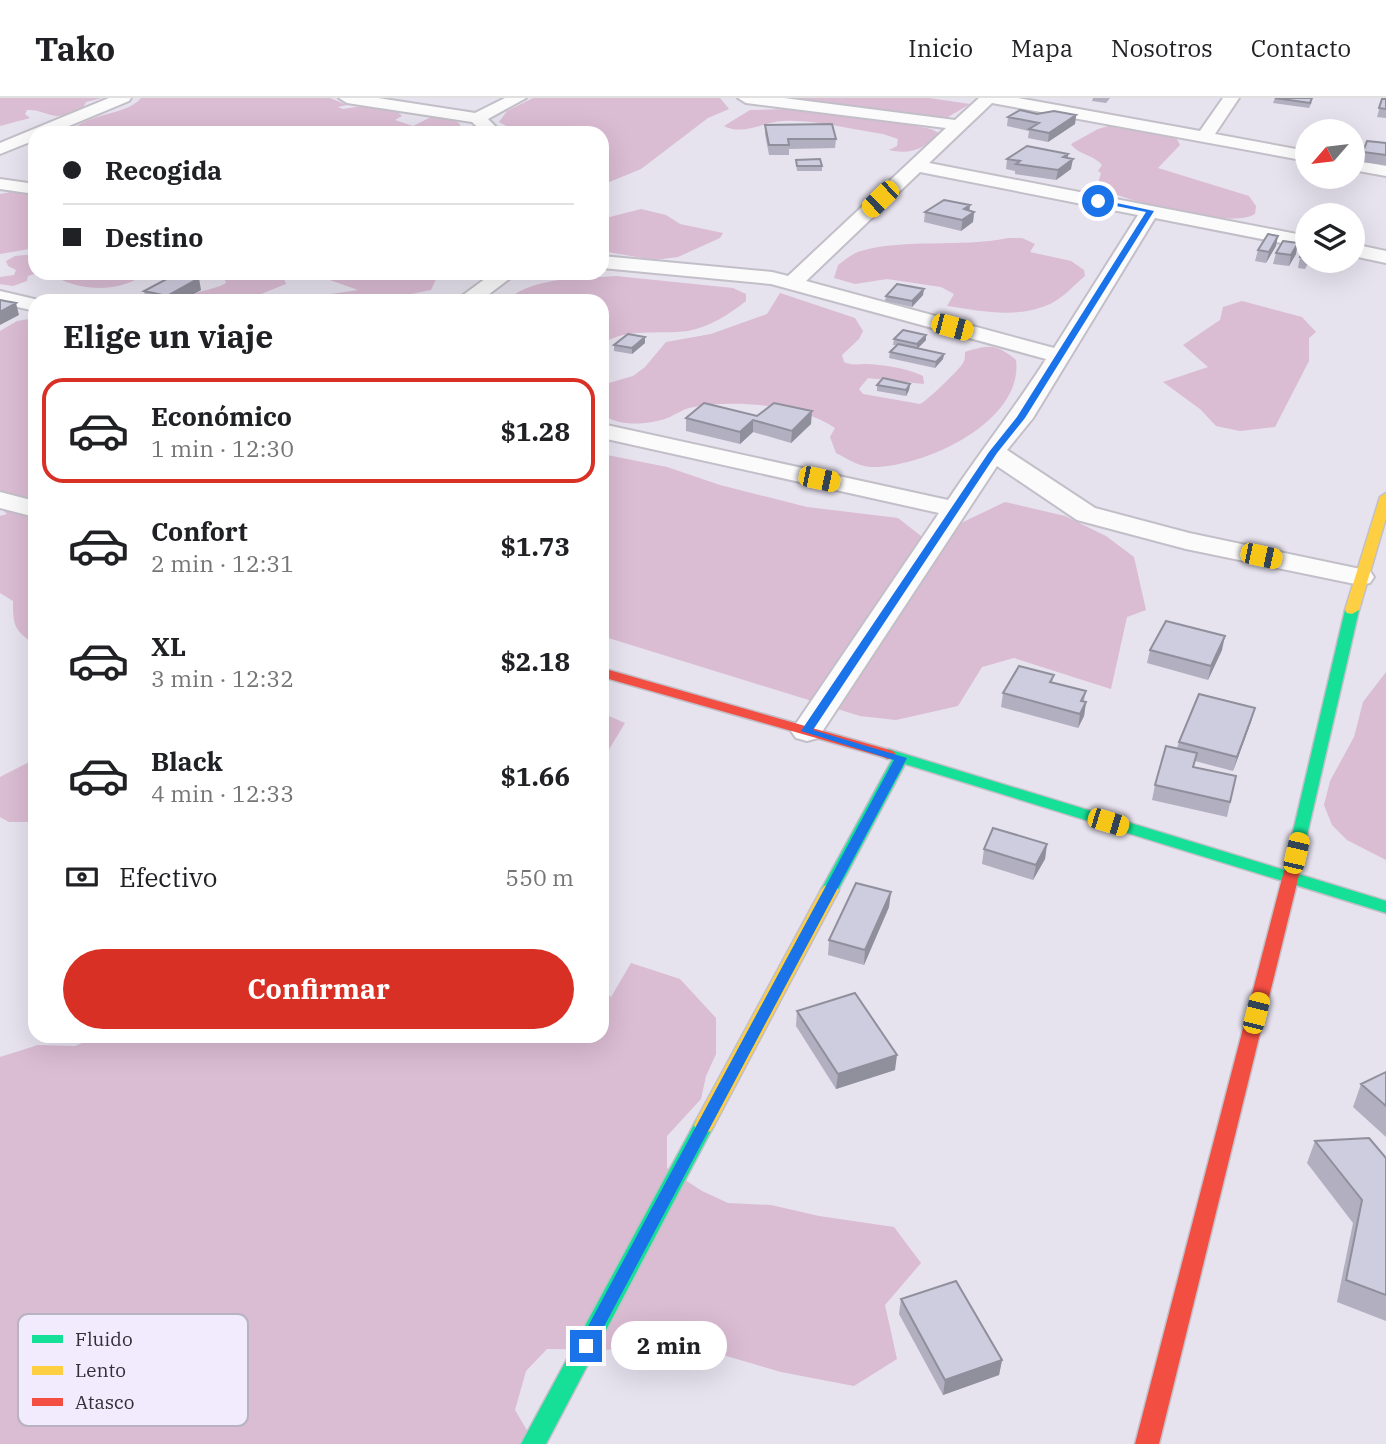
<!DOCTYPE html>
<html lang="es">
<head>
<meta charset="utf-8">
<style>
	body { margin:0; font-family:"IBM Plex Serif",serif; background:#f6f6f6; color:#202124; height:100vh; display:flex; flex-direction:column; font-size:26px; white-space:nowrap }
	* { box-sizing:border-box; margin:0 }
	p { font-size:23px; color:#757577 }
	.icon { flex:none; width:38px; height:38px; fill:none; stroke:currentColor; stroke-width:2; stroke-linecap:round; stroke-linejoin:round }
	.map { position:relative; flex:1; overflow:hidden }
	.drawer { position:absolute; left:28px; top:196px; width:581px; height:749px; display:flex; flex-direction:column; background:#fff; border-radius:21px; box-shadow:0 7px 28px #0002 }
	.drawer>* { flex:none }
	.top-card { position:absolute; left:28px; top:28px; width:581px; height:154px; border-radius:21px; box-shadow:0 7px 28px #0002; display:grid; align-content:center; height:154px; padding:0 35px; background:#fff }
	.needle { width:46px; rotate:242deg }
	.tools { position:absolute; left:1295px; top:21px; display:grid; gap:14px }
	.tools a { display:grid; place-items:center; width:70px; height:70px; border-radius:50%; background:#fff; box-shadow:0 7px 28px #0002; font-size:35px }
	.end { position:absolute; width:32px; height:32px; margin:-16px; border:9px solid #1a73e8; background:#fff; box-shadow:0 0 0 4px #fff }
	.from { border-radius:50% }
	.bubble { position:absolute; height:49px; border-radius:24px; background:#fff; box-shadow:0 7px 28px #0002; font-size:23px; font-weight:800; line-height:49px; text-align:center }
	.car { position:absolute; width:21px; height:42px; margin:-21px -10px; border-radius:9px; box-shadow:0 0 5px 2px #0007; background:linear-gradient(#f5c518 24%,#345 0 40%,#f5c518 0 76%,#345 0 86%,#f5c518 0) }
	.top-card b { display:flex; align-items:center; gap:24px; height:66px; font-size:26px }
	.top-card b+b { border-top:2px solid #e0e0e0 }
	.top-card i { width:18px; height:18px; background:#202124 }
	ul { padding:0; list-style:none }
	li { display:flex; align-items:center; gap:21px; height:105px; margin:0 14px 10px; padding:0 21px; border:4px solid transparent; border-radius:21px }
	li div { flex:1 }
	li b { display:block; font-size:26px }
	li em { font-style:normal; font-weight:800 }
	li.active { border-color:#d93025 }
	li>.icon { width:63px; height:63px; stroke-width:1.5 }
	h2 { padding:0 35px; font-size:32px; line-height:84px }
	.pay { display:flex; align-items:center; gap:18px; height:77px; padding:0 35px; font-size:26px }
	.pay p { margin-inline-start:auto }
	.button { display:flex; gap:14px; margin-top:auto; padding:14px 35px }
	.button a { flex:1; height:80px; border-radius:42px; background:#d93025; color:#fff; font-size:28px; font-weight:800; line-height:80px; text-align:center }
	header { display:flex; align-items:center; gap:42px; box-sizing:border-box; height:98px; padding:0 35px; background:#fff; border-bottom:2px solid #e0e0e0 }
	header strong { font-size:33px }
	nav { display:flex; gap:38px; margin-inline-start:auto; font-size:24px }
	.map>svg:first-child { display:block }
	.green { fill:#dabcd3 }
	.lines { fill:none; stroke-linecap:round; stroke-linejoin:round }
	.street-casing { stroke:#c3bfc8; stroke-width:4 }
	.fast-casing { stroke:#c3bfc8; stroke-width:3 }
	.slow-casing { stroke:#c3bfc8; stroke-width:3 }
	.jam-casing { stroke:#c3bfc8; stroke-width:3 }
	.street { fill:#fbfbfc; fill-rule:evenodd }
	.fast { fill:#16e098; fill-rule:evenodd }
	.slow { fill:#ffcf43; fill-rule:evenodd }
	.jam { fill:#f24e42; fill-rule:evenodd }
	.wall { fill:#b1afc0 }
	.shaded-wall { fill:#908f9c }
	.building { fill:#ceccdf; stroke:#908f9c; stroke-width:2 }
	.route { fill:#1a73e8 }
	.key { fill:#f1ebfd; stroke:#b8b3c2; stroke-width:2 }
	.key-label { font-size:19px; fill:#322f37 }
</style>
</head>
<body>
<header>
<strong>Tako</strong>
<nav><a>Inicio</a><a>Mapa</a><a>Nosotros</a><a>Contacto</a></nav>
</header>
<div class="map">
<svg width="1386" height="1346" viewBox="0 0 1386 1346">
	<rect width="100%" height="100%" fill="#e6e2ee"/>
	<path class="green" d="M0,0H102L86,4L82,12C74,14 65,18 57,18C47,17 38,11 27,12L25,16L30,20L0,28Z
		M141,0H330L347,7L338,9L343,11C360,8 389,4 402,18L395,22L413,28L433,18L448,19L459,25L462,31L461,35H70C83,15 127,18 141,0Z
		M533,0H720L729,11L708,20L641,71L602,87V35H519L499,24L507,13Z
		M786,0H929L970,6L948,19L932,20Z
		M790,11L887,22L931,31L939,35C925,51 910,57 889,52L897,48L898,41L883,36C853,32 814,21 783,23C763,24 743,38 724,28L750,12Z
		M1115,26L1177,41L1180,47L1158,70L1249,98L1256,108L1255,116C1231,132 1123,102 1097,89L1101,75L1098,73L1102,67C1093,56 1078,57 1071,46L1098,31Z
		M16,93L35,94V150L0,156V96Z
		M641,111L666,117L680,126L723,135L720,140L678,159L654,162L602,153V121Z
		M1008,140H1022L1035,146L1030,154L1071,163L1084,172L1085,178C1074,187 1063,200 1050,206C1017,221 982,213 947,208L954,196L941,189L887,181L855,186L834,180L838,167C845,162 853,155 861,153C907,140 959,150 1008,140Z
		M35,156L37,175L28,178L27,183L13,188L0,186V179L14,177L16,172L8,168L6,163L15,158Z
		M49,175L96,177L141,175L140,179C114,196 74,192 49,175Z
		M209,175H293L284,181L286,186L261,196L268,203H179C193,192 210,194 226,185L224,180H214L206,177Z
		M335,175H432L437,179L431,192L401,198L354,197L338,203H306L310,199L358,192L327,181Z
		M616,178L733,190L746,196V203C730,216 709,229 688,233C657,237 628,229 602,246V203H505C536,178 577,181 616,178Z
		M780,195L855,220L863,233L859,241L842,257L844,264C853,268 858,266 867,266C885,267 907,270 923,278L924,286L868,280L859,291L863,296L920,306C926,304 960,271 963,265C965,262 965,258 965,254C989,247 995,245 1016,262C1024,324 923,370 871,369C860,369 846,360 836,355L830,339L835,330C800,306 732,301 689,310C682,312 676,316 670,319C650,327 621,329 602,317V287L633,278L645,269L666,244L711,236L767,216Z
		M1242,203L1302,219L1316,234L1309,240V263L1275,329L1240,333L1216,328L1200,311L1163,284L1208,269L1183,247L1220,222L1223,209Z
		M35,220V546C14,533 13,527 13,503L0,495V418L7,416L0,409V233L17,223Z
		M602,356L667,369L720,387L807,409L898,420L921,438L936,437L1005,404L1065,418L1106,438L1134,459L1146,512L1127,519L1111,591L1014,560L982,569L958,608L896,622L860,618L602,538Z
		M1386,574V762L1347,742L1332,727L1324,707L1330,683L1354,639L1363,604Z
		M602,615L625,625L602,663Z
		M35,661V724H9L0,719V679Z
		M631,865L680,881L716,920V956L706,978L701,1001L667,1038V1070L702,1093L728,1105L771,1107L819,1118L894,1129L921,1165L885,1207L897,1261L854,1288L781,1274L723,1257L683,1267L637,1252L547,1251L526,1273L515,1312L535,1346H0V959L38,947L75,948L100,938H602V891L611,899Z"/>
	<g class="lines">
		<defs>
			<path id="street" d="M109,0H131L129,3L52,35H35V42L0,56V45Z
				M339,0H378L475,15L505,0H526L488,21L502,35H484L472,24L347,5Z
				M738,0H784L955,22L979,0H1018L1200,33L1223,0H1239L1215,36L1307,53V63L992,5L929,65L1307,138V150L1155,120L1033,320L1007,352L1095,410L1189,435L1370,473L1374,479L1370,485L1360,487L1186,451L1077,422L997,368L818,640L807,643L796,640L791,633L939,415L602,340V326L948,402C980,354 1015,310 1046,261L771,186L602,170V158L772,174L788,178L946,30L746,5ZM920,74L1138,117L1054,250L806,183Z
				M1353,62L1386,68V78L1353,72Z
				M0,81L35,86V96L0,91Z
				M1353,146L1386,153V165L1353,158Z
				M493,175H517L480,203H455Z
				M0,193L43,203H35V213L0,205Z
				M0,394L35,403V419L0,410Z"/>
			<path id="fast" d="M1352,508L1359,512L1298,776L1386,803V815L905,666L836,796H824L821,792L892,662L880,656L888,651L1284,772L1345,512Z
				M704,1019L711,1021L714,1027L546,1346H521L697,1021Z"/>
			<path id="slow" d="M1386,395V420L1359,512L1352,516L1347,515L1345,512L1380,399Z
				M830,786L836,788L839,792L711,1033L704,1035L697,1033L694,1027L697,1021L821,792L824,788Z"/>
			<path id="jam" d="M602,570L893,653L896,656L888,661L883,659L602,579Z
				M1292,767L1300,773L1159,1346H1135L1284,773Z"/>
		</defs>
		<use href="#street" class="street-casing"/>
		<use href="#fast" class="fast-casing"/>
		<use href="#slow" class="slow-casing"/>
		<use href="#jam" class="jam-casing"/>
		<use href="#street" class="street"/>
		<use href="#fast" class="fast"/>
		<use href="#slow" class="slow"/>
		<use href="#jam" class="jam"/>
	</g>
	<path class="wall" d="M1093,0H1110L1106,5L1092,3Z
		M1275,0L1312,4L1309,10L1273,5Z
		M1382,1H1386V20L1377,19Z
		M1037,16L1076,17L1075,26L1048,44L1028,40L1029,33L1007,28L1008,19Z
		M765,27L836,41L835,50L789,51V57H769L765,36Z
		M1386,45V67L1361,64L1363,54Z
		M1068,56V60L1071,71L1056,82L1015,76V73L1006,71L1007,61Z
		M796,62L822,68V73H797Z
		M970,113L974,114L973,124L961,133L924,124L925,114Z
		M1307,147V163H1309L1305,171L1298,170L1300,159Z
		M1276,148L1266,165L1255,163L1258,152Z
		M1276,155L1296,156L1289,168L1273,166Z
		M201,192L181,203H146L144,193Z
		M923,197L912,209L885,203L886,198Z
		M894,241L926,242L918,250L944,256L943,261L935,270L889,260L890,254L897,247H893Z
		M645,245L632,256L614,253V247Z
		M910,286L909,292L906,298L877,293V287Z
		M757,318L811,326L791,345L753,334L740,346L686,333V320Z
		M1150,552H1222L1208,582L1147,565Z
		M1054,577L1052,584L1086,593L1084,603L1086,604L1084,618L1078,630L1001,609L1003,595Z
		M1255,610L1251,624L1233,673L1195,663L1193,669L1236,678L1227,719L1152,702L1155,687L1177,650L1179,644Z
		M1047,746L1045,761L1033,782L982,766L984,751Z
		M889,809L864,867L828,857L829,842Z
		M797,913L895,972L836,991L796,928Z
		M1386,974V1039L1353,1009L1361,986Z
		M1315,1043L1386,1060V1223L1337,1204L1353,1125L1307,1065Z
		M901,1201L1002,1262L999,1277L943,1297L899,1216Z"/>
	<path class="shaded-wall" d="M1076,17L1075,26L1048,44L1049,35Z
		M1068,56L1067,65L1073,61L1071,71L1056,82L1058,72L1063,59Z
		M970,107L969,117L974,114L973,124L961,133L964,111Z
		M1278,138L1276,148L1266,165L1269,154Z
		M1298,145L1296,156L1289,168L1291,157Z
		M199,180L201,192L181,203H168L167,198Z
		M924,191L923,197L912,209V203Z
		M16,205L19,217L0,227V214Z
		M926,237V242L917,251V246Z
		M645,239V245L632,256V250Z
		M944,256L943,261L935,270L936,264Z
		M910,286L909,292L906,298V292Z
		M812,313L811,326L791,345L792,333Z
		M753,322V334L740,346V334Z
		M1225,538L1222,552L1208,582L1211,568Z
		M1086,604L1084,618L1078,630L1080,616Z
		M1255,610L1251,624L1233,673L1237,659Z
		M1047,746L1045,761L1033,782L1036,767Z
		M891,794L889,809L864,867L865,852Z
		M897,957L895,972L836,991L838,976Z
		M1002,1262L999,1277L943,1297L945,1282Z"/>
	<path class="building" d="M1275,0H1312L1310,5Z
		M1382,1H1386V11L1379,10Z
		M1020,12L1037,16L1054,13L1076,17L1049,35L1029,31L1039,25L1008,19Z
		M832,26L836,41H788L789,47H769L765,27Z
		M1367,43L1386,45V57L1363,54Z
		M1027,48L1068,56L1063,59L1073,61L1058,72L1016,66L1020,63L1007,61Z
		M820,61L822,68H797L796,62Z
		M944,102L970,107L964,111L974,114L962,122L925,114Z
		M1268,136L1278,138L1269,154L1258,152Z
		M1283,143L1298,145L1291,157L1276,155Z
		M1307,147V160L1300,159Z
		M176,176L199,180L167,198L144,193Z
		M897,186L924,191L912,203L886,198Z
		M0,202L16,205L0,214Z
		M903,232L926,237L917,246L894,241Z
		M628,236L645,239L632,250L614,247Z
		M898,246L944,256L936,264L890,254Z
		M883,280L910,286L906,292L877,287Z
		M704,305L757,318L774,305L812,313L792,333L753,322L740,334L686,320Z
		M1166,523L1225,538L1211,568L1150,552Z
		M1019,568L1054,577L1050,584L1086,593L1081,603L1086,604L1080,616L1003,595Z
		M1199,596L1255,610L1237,659L1179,644Z
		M1166,648L1197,655L1193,669L1236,678L1230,704L1155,687Z
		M993,730L1047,746L1036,767L984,751Z
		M856,785L891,794L865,852L829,842Z
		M855,895L897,957L838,976L797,913Z
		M1386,974V1008L1361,986Z
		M1369,1040L1386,1060V1197L1346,1182L1362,1102L1315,1043Z
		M956,1183L1002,1262L945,1282L901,1201Z"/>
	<path class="route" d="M1098,101L1154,113L1025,320L997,355L813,632L907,660L591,1253L586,1255L580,1253L577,1248L580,1243L894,662L801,633L989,354L1017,319L1146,114L1096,104Z"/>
	<rect x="18" y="1216" width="230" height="112" rx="10" class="key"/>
	<rect x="32" y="1237" width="31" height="8" fill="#16e098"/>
	<rect x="32" y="1268" width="31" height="9" fill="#ffcf43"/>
	<rect x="32" y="1300" width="31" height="8" fill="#f24e42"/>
	<g class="key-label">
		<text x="75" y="1248">Fluido</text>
		<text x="75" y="1279">Lento</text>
		<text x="75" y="1311">Atasco</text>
	</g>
</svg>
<div class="tools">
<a><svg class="needle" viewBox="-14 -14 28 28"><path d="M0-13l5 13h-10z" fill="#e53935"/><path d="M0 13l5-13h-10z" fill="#757577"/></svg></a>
<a><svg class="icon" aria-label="layers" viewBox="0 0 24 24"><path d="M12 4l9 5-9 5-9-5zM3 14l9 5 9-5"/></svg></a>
</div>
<i class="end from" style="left:1098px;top:103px"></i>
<i class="end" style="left:586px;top:1248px"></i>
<div class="bubble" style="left:611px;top:1223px;width:116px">2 min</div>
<i class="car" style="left:880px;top:101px;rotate:226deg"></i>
<i class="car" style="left:952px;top:229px;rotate:105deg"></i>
<i class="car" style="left:819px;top:381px;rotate:102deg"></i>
<i class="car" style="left:1261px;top:458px;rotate:102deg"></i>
<i class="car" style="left:1108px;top:724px;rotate:107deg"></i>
<i class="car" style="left:1296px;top:755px;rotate:13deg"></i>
<i class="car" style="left:1256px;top:915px;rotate:14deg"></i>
<div class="top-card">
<b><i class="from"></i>Recogida</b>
<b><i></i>Destino</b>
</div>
<section class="drawer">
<h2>Elige un viaje</h2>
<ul>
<li class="active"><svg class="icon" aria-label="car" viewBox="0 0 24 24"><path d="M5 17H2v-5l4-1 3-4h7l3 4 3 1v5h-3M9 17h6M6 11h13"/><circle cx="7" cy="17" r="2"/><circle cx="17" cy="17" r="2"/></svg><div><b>Económico</b><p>1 min · 12:30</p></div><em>$1.28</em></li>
<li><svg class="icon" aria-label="car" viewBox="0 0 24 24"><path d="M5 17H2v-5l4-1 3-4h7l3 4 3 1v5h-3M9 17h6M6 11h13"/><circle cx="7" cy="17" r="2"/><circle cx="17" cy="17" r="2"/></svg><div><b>Confort</b><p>2 min · 12:31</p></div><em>$1.73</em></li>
<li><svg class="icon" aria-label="car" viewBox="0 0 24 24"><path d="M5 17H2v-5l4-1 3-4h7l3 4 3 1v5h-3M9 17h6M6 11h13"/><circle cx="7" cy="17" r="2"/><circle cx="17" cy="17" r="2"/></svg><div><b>XL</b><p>3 min · 12:32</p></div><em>$2.18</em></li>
<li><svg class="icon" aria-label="car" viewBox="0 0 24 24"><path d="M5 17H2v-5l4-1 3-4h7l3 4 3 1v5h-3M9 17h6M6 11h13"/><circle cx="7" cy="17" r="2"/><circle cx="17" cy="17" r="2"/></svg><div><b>Black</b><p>4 min · 12:33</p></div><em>$1.66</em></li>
</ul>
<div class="pay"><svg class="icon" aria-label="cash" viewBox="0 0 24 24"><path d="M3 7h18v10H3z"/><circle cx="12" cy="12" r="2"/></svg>Efectivo<p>550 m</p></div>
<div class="button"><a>Confirmar</a></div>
</section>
</div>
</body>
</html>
